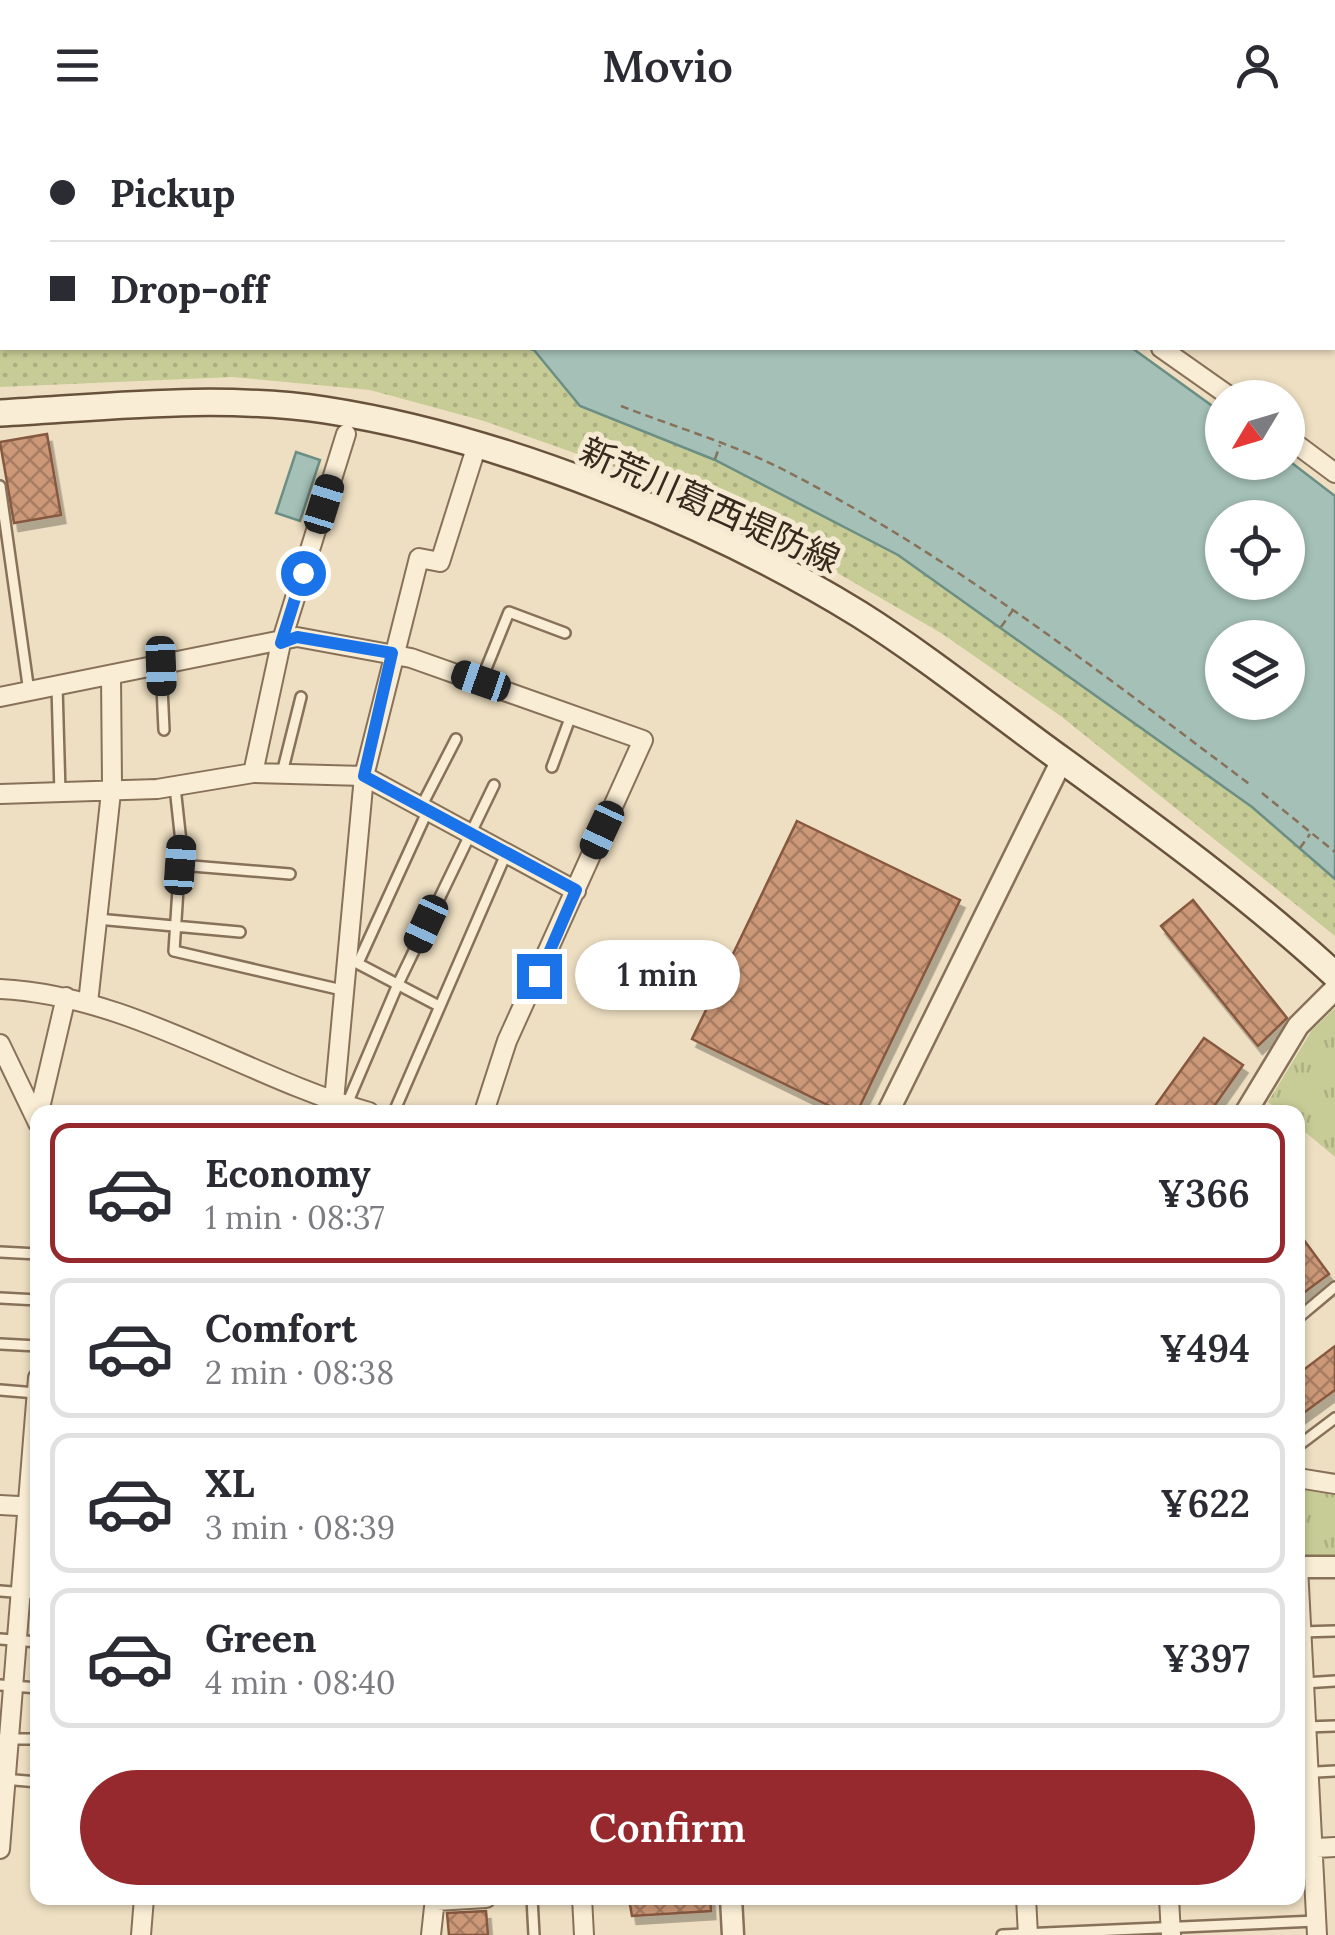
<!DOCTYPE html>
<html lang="en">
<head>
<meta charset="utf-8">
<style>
	body { margin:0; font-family:Lora,"Noto Sans JP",serif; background:#f2f2f3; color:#2b2b33; height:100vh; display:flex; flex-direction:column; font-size:38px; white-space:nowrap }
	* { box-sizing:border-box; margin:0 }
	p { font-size:32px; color:#7c7c81 }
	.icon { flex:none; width:55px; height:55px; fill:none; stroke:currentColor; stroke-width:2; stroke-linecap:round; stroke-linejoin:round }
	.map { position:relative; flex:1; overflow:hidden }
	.panel { position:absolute; left:30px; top:975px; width:1275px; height:800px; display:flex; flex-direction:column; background:#fff; border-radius:20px; box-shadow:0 2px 8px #0004 }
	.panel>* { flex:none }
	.hud { position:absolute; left:0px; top:0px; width:1335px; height:220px; box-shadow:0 2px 8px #0004; display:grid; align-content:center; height:220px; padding:0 50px; background:#fff }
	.needle { width:65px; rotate:232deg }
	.tools { position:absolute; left:1205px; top:250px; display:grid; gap:20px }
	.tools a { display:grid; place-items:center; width:100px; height:100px; border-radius:50%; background:#fff; box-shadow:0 2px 8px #0004; font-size:50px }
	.end { position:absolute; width:45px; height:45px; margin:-22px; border:12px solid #1a73e8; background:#fff; box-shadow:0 0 0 5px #fff }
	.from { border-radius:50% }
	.bubble { position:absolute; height:70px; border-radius:35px; background:#fff; box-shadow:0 2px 8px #0004; font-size:32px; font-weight:600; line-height:70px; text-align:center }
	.car { position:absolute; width:30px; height:60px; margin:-30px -15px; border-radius:12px; box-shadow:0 0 8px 2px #0007; background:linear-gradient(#222 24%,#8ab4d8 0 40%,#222 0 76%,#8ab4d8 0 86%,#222 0) }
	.hud b { display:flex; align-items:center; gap:35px; height:95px; font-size:38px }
	.hud b+b { border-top:2px solid #e1e1e2 }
	.hud i { width:25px; height:25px; background:#2b2b33 }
	ul { padding:18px 0 0; list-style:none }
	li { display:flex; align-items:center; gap:30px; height:140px; margin:0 20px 15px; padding:0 30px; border:5px solid #e1e1e2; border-radius:20px }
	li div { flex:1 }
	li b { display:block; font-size:38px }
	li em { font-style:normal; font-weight:600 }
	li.active { border-color:#96292d }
	li>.icon { width:90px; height:90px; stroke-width:1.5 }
	.primary-button { display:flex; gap:20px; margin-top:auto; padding:20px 50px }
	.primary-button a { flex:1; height:115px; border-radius:60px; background:#96292d; color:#fff; font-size:40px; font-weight:600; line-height:115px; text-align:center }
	header { display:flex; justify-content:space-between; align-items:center; height:130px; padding:0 50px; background:#fff; font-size:45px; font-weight:600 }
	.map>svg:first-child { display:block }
	.grass { fill:url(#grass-dots) }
	.park { fill:url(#park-tufts) }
	.water { fill:#a4c0b7; stroke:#6b8e85; stroke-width:2.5; fill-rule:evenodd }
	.building { fill:url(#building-cross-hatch); stroke:#87593f; stroke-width:2.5; filter:url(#shadow) }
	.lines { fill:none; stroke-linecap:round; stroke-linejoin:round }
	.service-casing { stroke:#887159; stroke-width:14 }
	.minor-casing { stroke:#887159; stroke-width:22 }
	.tertiary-casing { stroke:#887159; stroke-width:25 }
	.secondary-casing { stroke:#69523c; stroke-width:30 }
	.path { stroke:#887159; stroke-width:2.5; stroke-dasharray:8 5; stroke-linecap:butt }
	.service { stroke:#f9edd5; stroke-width:9 }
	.minor { stroke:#f9edd5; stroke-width:18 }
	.tertiary { stroke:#f9edd5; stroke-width:20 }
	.secondary { stroke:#f9edd5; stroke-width:25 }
	.route { stroke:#1a73e8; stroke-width:12 }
	.labels { text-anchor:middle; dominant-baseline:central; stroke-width:10; stroke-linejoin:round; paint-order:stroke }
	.street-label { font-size:35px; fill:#37291d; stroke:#f5ead1 }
</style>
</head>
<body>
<header><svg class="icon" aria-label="menu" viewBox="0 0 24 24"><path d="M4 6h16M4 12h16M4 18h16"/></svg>Movio<svg class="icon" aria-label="person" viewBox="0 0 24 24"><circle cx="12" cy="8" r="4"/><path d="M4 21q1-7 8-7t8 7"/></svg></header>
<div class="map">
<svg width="1335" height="1805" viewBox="0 0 1335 1805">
	<defs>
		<pattern id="grass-dots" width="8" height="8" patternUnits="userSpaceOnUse" patternTransform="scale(2.5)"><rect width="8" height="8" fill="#c7cc96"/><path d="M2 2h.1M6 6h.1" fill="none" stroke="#acaf81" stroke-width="1.8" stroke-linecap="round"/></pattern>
		<pattern id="park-tufts" width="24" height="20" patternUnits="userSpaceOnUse" patternTransform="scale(2.5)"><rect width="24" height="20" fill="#c7cc96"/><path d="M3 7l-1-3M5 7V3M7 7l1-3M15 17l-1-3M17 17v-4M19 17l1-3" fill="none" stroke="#acaf81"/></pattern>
		<pattern id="building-cross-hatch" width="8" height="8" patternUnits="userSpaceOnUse" patternTransform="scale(2.5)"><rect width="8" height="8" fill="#cc9878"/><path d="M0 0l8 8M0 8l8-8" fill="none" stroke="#a67c62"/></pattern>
		<filter id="shadow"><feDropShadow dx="4.5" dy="8" stdDeviation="0" flood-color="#0004"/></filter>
	</defs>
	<rect width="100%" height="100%" fill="#eedfc2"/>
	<path class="grass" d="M0,176L2,218L534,220L580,276L715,330L898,425L1252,677L1335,749V806L1062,587L941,503L765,401L640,346L484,291L370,260L233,247L0,257Z"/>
	<path class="park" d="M1335,878V1027L1298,996V982H1281L1268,972L1312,900Z
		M1298,1358L1335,1362V1428L1298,1427Z"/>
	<path class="water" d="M0,0H690L696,2H2L0,176Z
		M527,218H1132L1222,283V332L1288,330L1335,366V749L1252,677L898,425L715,330L580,276L534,220ZM1222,388H1288V452H1222ZM1222,508H1288V572H1222Z
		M296,322L320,330L300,391L276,383Z"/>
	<path class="building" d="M47,304L61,385L14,393L0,312Z
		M797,691L960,770L857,982H842L692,909Z
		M1193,770L1287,888L1258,916L1161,796Z
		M1204,908L1243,935L1210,982H1151Z
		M1298,1102L1329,1144L1298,1167Z
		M1335,1216V1260L1298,1287V1244Z
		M710,1768L711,1781L632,1786L629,1769Z
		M486,1781L488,1805H449L447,1783Z"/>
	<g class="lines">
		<defs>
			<path id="service" d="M1245,2L1246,0
				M0,356L29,562
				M161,536L164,600
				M481,551L509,482L565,503
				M57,556L60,663
				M552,637L572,583
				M282,643L301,567
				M175,657L181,712L174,821L342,860
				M421,677L456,609
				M180,735L290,744
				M97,789L240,802
				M355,832L437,875
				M358,833L428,680
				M347,974L398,854L494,655
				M394,982L506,724
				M0,1122L38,1124
				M0,1168L38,1170
				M1298,1188L1335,1157
				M0,1214L38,1216
				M0,1260L36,1263
				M1298,1316L1335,1288
				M0,1461L38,1464
				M1300,1502L1335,1501
				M0,1509L38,1512
				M1304,1553L1335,1551
				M0,1555L38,1558
				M1306,1597L1335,1596
				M0,1609H38
				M1298,1643L1335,1641
				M3,1649L38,1652
				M532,1768L534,1805
				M1002,1805L1316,1791"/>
			<path id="minor" d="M736,0L742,2
				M1332,99L1335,93
				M1161,218L1232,268
				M1288,308L1335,343
				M0,567L297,507L411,528L643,610L507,911L484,982
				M253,643L281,513L346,304
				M0,664L157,659L253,643L364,646L576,761
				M0,859C130,865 246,947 369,982
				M88,873L112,653L111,546
				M0,914L38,993
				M39,982L66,867
				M333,982L364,646L419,428L440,432L477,315
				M1298,1348L1335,1354
				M0,1375L37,1377
				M1298,1437L1317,1805
				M0,1719L38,1248
				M1298,1719L1335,1717
				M582,1768L584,1805
				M1026,1768L1028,1805
				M1169,1768L1171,1805
				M436,1771L486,1768
				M141,1805L144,1768
				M431,1805L435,1768"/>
			<path id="tertiary" d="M986,0L990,2
				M1332,196L1335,197
				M888,982L1062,630
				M1246,982L1298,896L1335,859
				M1298,1437H1335
				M731,1768L733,1805"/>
			<path id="secondary" d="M0,283C108,277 217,264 325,280C500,307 708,391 859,484C929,528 994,581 1062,630C1156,698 1249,766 1335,845"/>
		</defs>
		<use href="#service" class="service-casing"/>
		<use href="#minor" class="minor-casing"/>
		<use href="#tertiary" class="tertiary-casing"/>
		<use href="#secondary" class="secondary-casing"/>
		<path class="path" d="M704,0L710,2
			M621,276C675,297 733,314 784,340C953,427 1101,543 1252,656
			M715,329L720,315
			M1001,497L1013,480
			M1262,663L1335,722
			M1300,718L1310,704"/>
		<use href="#service" class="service"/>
		<use href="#minor" class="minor"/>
		<use href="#tertiary" class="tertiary"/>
		<use href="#secondary" class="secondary"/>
	</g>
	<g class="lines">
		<path class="route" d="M303,443L281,513L297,507L392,523L364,646L576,760L539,846"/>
	</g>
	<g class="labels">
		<g class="street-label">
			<text transform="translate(710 375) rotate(24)">新荒川葛西堤防線</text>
		</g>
	</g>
</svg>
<div class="tools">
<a><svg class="needle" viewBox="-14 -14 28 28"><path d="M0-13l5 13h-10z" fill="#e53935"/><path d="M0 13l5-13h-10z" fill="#7c7c81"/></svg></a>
<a><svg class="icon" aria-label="locate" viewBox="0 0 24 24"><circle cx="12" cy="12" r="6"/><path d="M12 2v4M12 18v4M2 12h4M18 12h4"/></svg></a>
<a><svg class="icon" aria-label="layers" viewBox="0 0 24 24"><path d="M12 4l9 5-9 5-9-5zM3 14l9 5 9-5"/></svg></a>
</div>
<i class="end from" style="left:303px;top:443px"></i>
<i class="end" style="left:539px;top:846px"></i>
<div class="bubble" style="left:575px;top:810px;width:165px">1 min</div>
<i class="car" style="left:324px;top:374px;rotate:17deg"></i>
<i class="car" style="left:161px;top:536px;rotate:178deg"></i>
<i class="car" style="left:481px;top:551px;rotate:289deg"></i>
<i class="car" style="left:602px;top:700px;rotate:205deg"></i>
<i class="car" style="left:180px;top:735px;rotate:4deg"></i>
<i class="car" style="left:426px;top:794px;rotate:205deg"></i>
<div class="hud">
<b><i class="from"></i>Pickup</b>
<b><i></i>Drop-off</b>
</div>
<section class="panel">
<ul>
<li class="active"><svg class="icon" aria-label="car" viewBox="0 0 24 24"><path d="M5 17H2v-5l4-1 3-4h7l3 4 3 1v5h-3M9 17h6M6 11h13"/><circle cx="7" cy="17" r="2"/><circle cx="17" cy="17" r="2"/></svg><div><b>Economy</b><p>1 min · 08:37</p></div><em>¥366</em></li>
<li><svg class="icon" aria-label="car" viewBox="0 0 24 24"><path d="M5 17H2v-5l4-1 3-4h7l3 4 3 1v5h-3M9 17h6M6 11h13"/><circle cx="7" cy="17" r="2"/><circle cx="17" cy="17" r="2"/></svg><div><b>Comfort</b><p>2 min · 08:38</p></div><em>¥494</em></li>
<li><svg class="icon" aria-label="car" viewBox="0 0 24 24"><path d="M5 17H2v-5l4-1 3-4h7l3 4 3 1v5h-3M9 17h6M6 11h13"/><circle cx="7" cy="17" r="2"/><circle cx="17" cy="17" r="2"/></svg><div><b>XL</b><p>3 min · 08:39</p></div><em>¥622</em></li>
<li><svg class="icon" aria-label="car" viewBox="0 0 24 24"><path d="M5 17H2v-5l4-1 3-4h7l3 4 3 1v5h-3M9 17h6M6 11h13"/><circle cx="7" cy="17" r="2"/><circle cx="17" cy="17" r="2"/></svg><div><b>Green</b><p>4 min · 08:40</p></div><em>¥397</em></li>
</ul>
<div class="primary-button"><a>Confirm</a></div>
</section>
</div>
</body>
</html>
